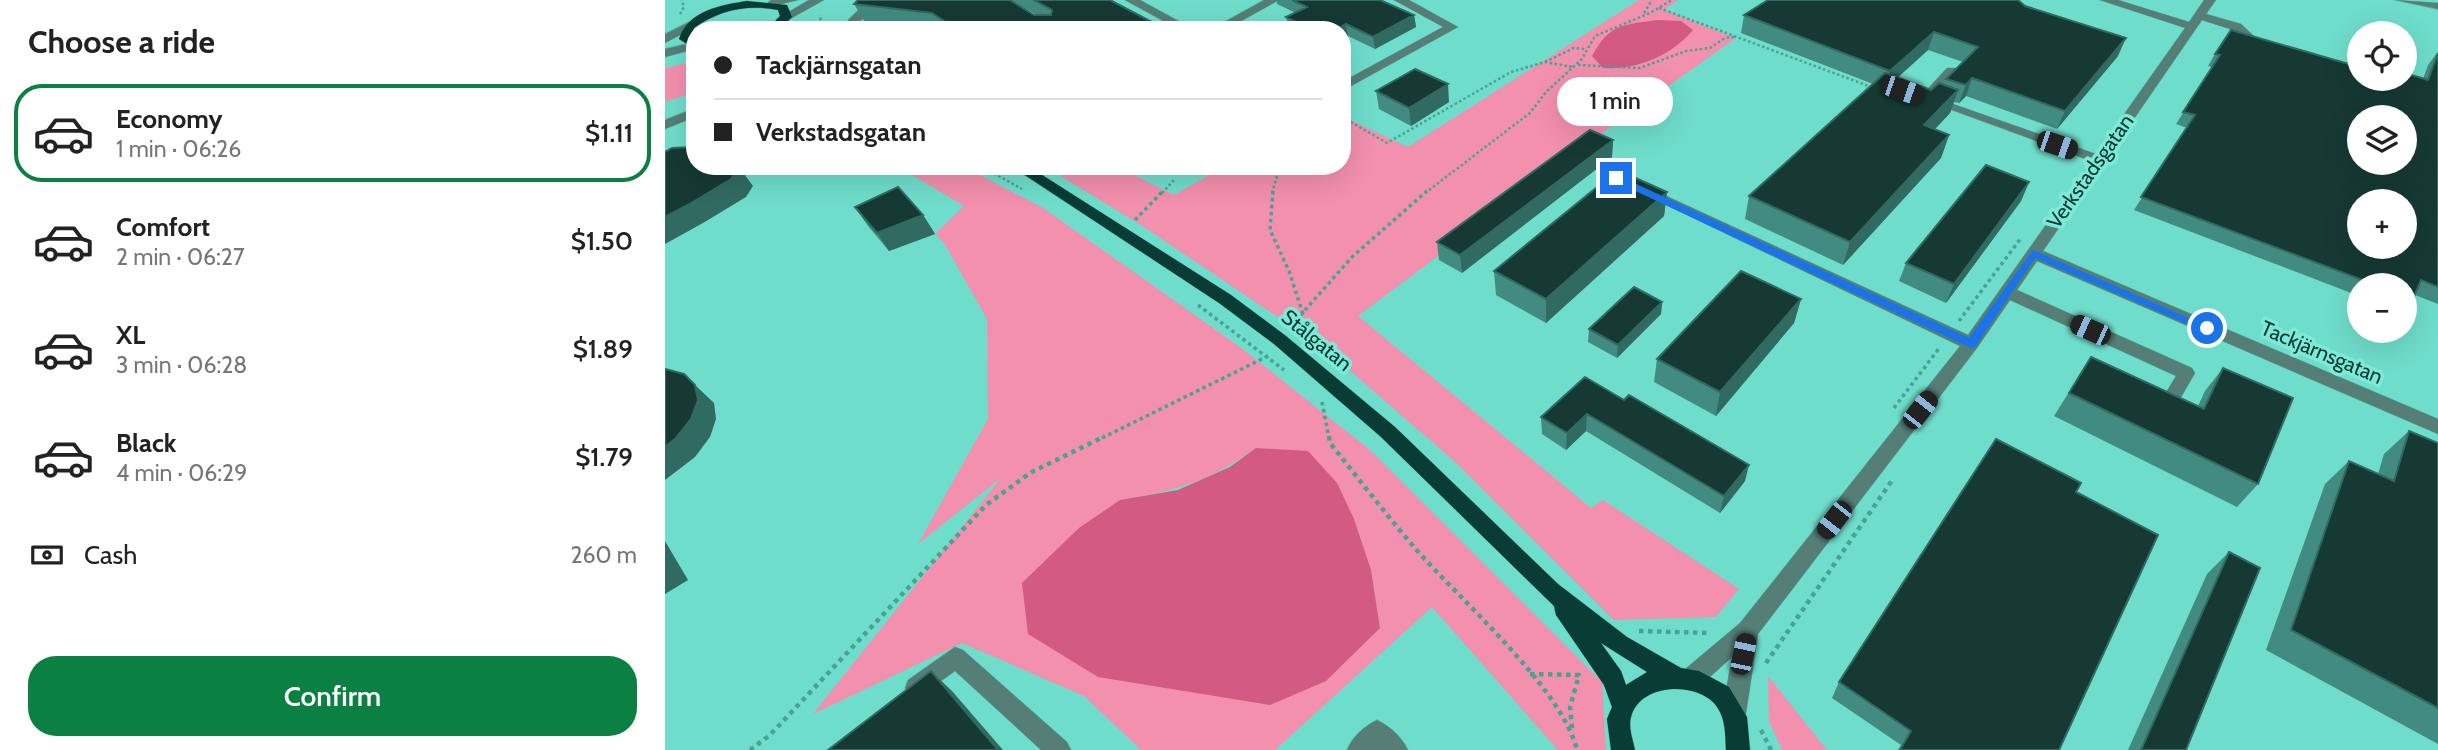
<!DOCTYPE html>
<html lang="en">
<head>
<meta charset="utf-8">
<style>
	body { margin:0; font-family:Cabin,sans-serif; background:#f6f6f6; color:#222; height:100vh; display:flex; flex-direction:column; font-size:26px; white-space:nowrap }
	* { box-sizing:border-box; margin:0 }
	p { font-size:23px; color:#767676 }
	.icon { flex:none; width:38px; height:38px; fill:none; stroke:currentColor; stroke-width:2; stroke-linecap:round; stroke-linejoin:round }
	.map { position:relative; flex:1; overflow:hidden }
	.side { display:flex; flex-direction:column; background:#fff; width:665px }
	.side>* { flex:none }
	.top-card { position:absolute; left:21px; top:21px; width:665px; height:154px; border-radius:28px; box-shadow:0 7px 28px #0002; display:grid; align-content:center; height:154px; padding:0 28px; background:#fff }
	.buttons { position:absolute; left:1682px; top:21px; display:grid; gap:14px }
	.buttons a { display:grid; place-items:center; width:70px; height:70px; border-radius:50%; background:#fff; box-shadow:0 7px 28px #0002; font-size:35px }
	.end { position:absolute; width:32px; height:32px; margin:-16px; border:9px solid #1a73e8; background:#fff; box-shadow:0 0 0 4px #fff }
	.from { border-radius:50% }
	.bubble { position:absolute; height:49px; border-radius:24px; background:#fff; box-shadow:0 7px 28px #0002; font-size:23px; font-weight:600; line-height:49px; text-align:center }
	.car { position:absolute; width:21px; height:42px; margin:-21px -10px; border-radius:9px; box-shadow:0 0 5px 2px #0007; background:linear-gradient(#222 24%,#8ab4d8 0 40%,#222 0 76%,#8ab4d8 0 86%,#222 0) }
	.top-card b { display:flex; align-items:center; gap:24px; height:66px; font-size:26px }
	.top-card b+b { border-top:2px solid #e0e0e0 }
	.top-card i { width:18px; height:18px; background:#222 }
	ul { padding:0; list-style:none }
	li { display:flex; align-items:center; gap:21px; height:98px; margin:0 14px 10px; padding:0 14px; border:4px solid transparent; border-radius:28px }
	li div { flex:1 }
	li b { display:block; font-size:26px }
	li em { font-style:normal; font-weight:600 }
	li.active { border-color:#0b8043 }
	li>.icon { width:63px; height:63px; stroke-width:1.5 }
	h2 { padding:0 28px; font-size:32px; line-height:84px }
	.pay { display:flex; align-items:center; gap:18px; height:77px; padding:0 28px; font-size:26px }
	.pay p { margin-inline-start:auto }
	.button { display:flex; gap:14px; margin-top:auto; padding:14px 28px }
	.button a { flex:1; height:80px; border-radius:28px; background:#0b8043; color:#fff; font-size:28px; font-weight:600; line-height:80px; text-align:center }
	main { display:flex; flex:1; min-height:0 }
	.map>svg:first-child { display:block }
	.green { fill:#f290ad; fill-rule:evenodd }
	.forest { fill:#d25a83 }
	.lines { fill:none; stroke-linecap:round; stroke-linejoin:round }
	.minor-casing { stroke:#57b8a9; stroke-width:1 }
	.major-casing { stroke:#57b8a9; stroke-width:1 }
	.path-far2 { stroke:#49a294; stroke-width:2.5; stroke-dasharray:2.5 2.5; stroke-linecap:butt }
	.path-far1 { stroke:#49a294; stroke-width:3.5; stroke-dasharray:3.5 3.5; stroke-linecap:butt }
	.path { stroke:#49a294; stroke-width:4.5; stroke-dasharray:4.5 4.5; stroke-linecap:butt }
	.minor { fill:#557e76; fill-rule:evenodd }
	.major { fill:#083c35; fill-rule:evenodd }
	.wall { fill:#428b80; fill-rule:evenodd }
	.shaded-wall { fill:#316a61 }
	.building { fill:#163934; stroke:#316a61; stroke-width:2; fill-rule:evenodd }
	.route { fill:#1a73e8 }
	.labels { text-anchor:middle; dominant-baseline:central; stroke-width:7; stroke-linejoin:round; paint-order:stroke }
	.street-label { font-size:21px; fill:#033730; stroke:#7dead8 }
</style>
</head>
<body>
<main>
<section class="side">
<h2>Choose a ride</h2>
<ul>
<li class="active"><svg class="icon" aria-label="car" viewBox="0 0 24 24"><path d="M5 17H2v-5l4-1 3-4h7l3 4 3 1v5h-3M9 17h6M6 11h13"/><circle cx="7" cy="17" r="2"/><circle cx="17" cy="17" r="2"/></svg><div><b>Economy</b><p>1 min · 06:26</p></div><em>$1.11</em></li>
<li><svg class="icon" aria-label="car" viewBox="0 0 24 24"><path d="M5 17H2v-5l4-1 3-4h7l3 4 3 1v5h-3M9 17h6M6 11h13"/><circle cx="7" cy="17" r="2"/><circle cx="17" cy="17" r="2"/></svg><div><b>Comfort</b><p>2 min · 06:27</p></div><em>$1.50</em></li>
<li><svg class="icon" aria-label="car" viewBox="0 0 24 24"><path d="M5 17H2v-5l4-1 3-4h7l3 4 3 1v5h-3M9 17h6M6 11h13"/><circle cx="7" cy="17" r="2"/><circle cx="17" cy="17" r="2"/></svg><div><b>XL</b><p>3 min · 06:28</p></div><em>$1.89</em></li>
<li><svg class="icon" aria-label="car" viewBox="0 0 24 24"><path d="M5 17H2v-5l4-1 3-4h7l3 4 3 1v5h-3M9 17h6M6 11h13"/><circle cx="7" cy="17" r="2"/><circle cx="17" cy="17" r="2"/></svg><div><b>Black</b><p>4 min · 06:29</p></div><em>$1.79</em></li>
</ul>
<div class="pay"><svg class="icon" aria-label="cash" viewBox="0 0 24 24"><path d="M3 7h18v10H3z"/><circle cx="12" cy="12" r="2"/></svg>Cash<p>260 m</p></div>
<div class="button"><a>Confirm</a></div>
</section>
<div class="map">
<svg width="1773" height="750" viewBox="0 0 1773 750">
	<rect width="100%" height="100%" fill="#6fddcb"/>
	<path class="green" d="M974,0H1013L999,10L1071,38L922,144L693,316L926,508L938,500L1074,589L1051,617L949,620L789,461L660,349L479,227L379,166H451L509,195L560,166H677V116L743,147Z
		M30,61V92L0,102V68Z
		M232,166H298L378,208L575,347L705,450L937,682L941,750H893L767,607L610,750H476L419,696L297,643L148,714L336,478L253,544L323,419L322,319L279,243L270,234L299,206ZM591,448L672,483L706,570L715,628L455,500C513,490 543,482 591,448Z
		M1103,676L1162,750H1117L1104,721Z"/>
	<path class="forest" d="M993,20L1016,21L1028,30C1006,56 972,70 938,68L927,56C945,23 958,25 993,20Z
		M591,448L643,451L672,483L689,519L706,570L715,628L661,681L605,705L433,677L363,634L357,583L414,528L455,500L513,490L565,467Z"/>
	<g class="lines">
		<defs>
			<path id="minor" d="M133,0L108,6L102,3L106,0Z
				M144,0H159L125,19L115,17Z
				M204,0H217L195,21L202,30H187L183,20Z
				M460,0H475L530,30H515Z
				M599,0H614L560,30H545Z
				M729,0H744L793,27L677,91V82L778,27Z
				M1435,0H1453L1524,22L1539,0H1551L1541,14L1576,24L1591,38L1608,46L1602,50L1583,44L1568,30L1537,20L1378,251L1773,419V434L1372,261L1352,290L1527,368L1530,373L1511,406H1499L1496,401L1511,376L1345,300L1312,348L1093,634L1081,713L1077,721L1069,724L1061,721L1057,713L1067,657L1035,686L1027,689L1019,686L1016,678L1019,670L1075,623L1295,346L972,191L974,188H984L1303,335L1426,161L1254,98L1282,68H1290V74L1268,97L1431,154L1520,28Z
				M1730,0L1773,3V9Z
				M24,22L30,26L28,28L0,43V34Z
				M30,42V49L0,57V49Z
				M30,108V117L0,129V120Z
				M290,647L298,650L402,742L406,750H376L290,671L251,699L243,696L240,688L243,680Z
				M712,720C725,726 737,737 743,750H682C687,737 699,726 712,720Z"/>
			<path id="major" d="M82,1L122,5L127,17L114,30H101L115,16L113,10C83,4 54,10 29,28L26,38L30,40V49L14,39C23,11 55,5 82,1Z
				M346,166H363L566,295L621,336L730,427L893,584L962,637L1016,668L1034,671L1064,687L1082,717L1085,750H1061C1060,733 1061,717 1049,703C1028,681 974,684 966,717C963,727 968,740 970,750H946L942,719L947,707L939,685L891,615L889,606L716,437L609,344L554,303ZM936,643L982,672L961,685L956,671Z"/>
		</defs>
		<use href="#minor" class="minor-casing"/>
		<use href="#major" class="major-casing"/>
		<path class="path-far2" d="M994,8L1209,88
			M979,13L987,0
			M15,14L19,7L17,0
			M154,30L156,15
			M880,62L909,48L920,49
			M913,65L975,68L1021,51L1045,48L1060,38L1070,37
			M677,117L722,143L846,72L880,62L908,67
			M316,166L357,189
			M497,193L509,180
			M607,193L615,166
			M760,193L865,113L881,92L917,59L930,36L985,13L1007,0"/>
		<path class="path-far1" d="M608,191L605,230L624,271L638,314
			M470,220L498,191
			M533,305L619,370
			M1294,321L1356,238
			M626,326L687,257L762,191
			M657,402L664,438
			M1229,408L1275,347
			M437,438L605,355"/>
		<path class="path" d="M664,436L665,443C693,478 720,513 749,547C794,599 897,688 912,750
			M974,631L1046,633
			M1101,663L1228,479
			M865,674L914,675L905,707L907,728
			M1096,730L1106,750
			M85,750L105,735L321,505L365,473L440,436"/>
		<use href="#minor" class="minor"/>
		<use href="#major" class="major"/>
	</g>
	<path class="wall" d="M345,0H445L502,30H267L199,21L189,4L372,15Z
		M612,0H715L749,15L751,27L710,49L683,36L677,30L624,29L621,17L631,13L612,4Z
		M1360,6L1453,56L1392,129L1301,96L1294,103L1289,102L1285,113L1270,129L1284,135L1276,158L1178,265L1080,219L1084,196L1208,84L1076,33L1079,15ZM1263,50L1298,62L1281,79L1279,85L1266,90L1232,78Z
		M1772,53L1773,304L1750,295L1748,299L1740,308V285H1694V296L1469,210L1522,128L1511,124L1547,67L1543,66L1550,54L1694,79H1758L1763,65Z
		M711,91L784,102L746,126L714,109Z
		M948,140L947,157L797,273L774,260L772,242Z
		M1364,182L1356,201L1281,303L1234,281L1241,263Z
		M1002,192L999,216L881,323L831,295L829,271Z
		M190,207L258,215L270,234L224,251L203,226Z
		M1136,299L1129,323L1051,416L989,382L992,359Z
		M997,302L996,314L952,358L923,342L924,329Z
		M1426,357L1533,406L1540,391L1558,368L1593,484L1572,507L1389,416Z
		M920,377L1080,481L1055,513L921,431L901,450L877,434L876,417Z
		M1744,431L1773,443V744L1601,650L1660,484L1684,461L1713,474L1719,454Z
		M1411,492L1394,750H1233L1236,745L1167,698L1174,682Z
		M1564,552L1521,750H1463L1542,574Z"/>
	<path class="shaded-wall" d="M749,15L751,27L710,49L708,37Z
		M412,23L414,30H397Z
		M681,24L683,36L677,39V30H671Z
		M1269,32L1263,50L1220,89L1225,71Z
		M1461,38L1453,56L1392,129L1400,111Z
		M1307,78L1301,96L1294,103L1301,85Z
		M783,84L784,102L746,126L744,108Z
		M1293,90L1285,113L1252,148L1259,125Z
		M1284,135L1276,158L1178,265L1185,242Z
		M948,140L947,157L797,273L795,255Z
		M74,167L88,186L81,197L38,223L0,244V217Z
		M1364,182L1356,201L1281,303L1289,284Z
		M1002,192L999,216L881,323V299Z
		M258,215L270,234L224,251L212,233Z
		M1136,299L1129,323L1051,416L1055,392Z
		M997,302L996,314L952,358L953,345Z
		M30,385L49,403L51,419L45,437L30,457L0,480V447Z
		M922,414L921,431L901,450L902,433Z
		M1084,465L1080,481L1055,513L1059,496Z
		M0,541L23,580L0,594Z
		M266,671L287,691L338,750H333Z"/>
	<path class="building" d="M193,0H345L369,15H386L387,10L369,0H445L502,30H424L412,23L397,30H293L267,13L189,4Z
		M627,0H715L749,15L708,37L681,24L671,30H647L621,17L642,7Z
		M1103,0H1353L1360,6L1461,38L1400,111L1307,78L1301,85L1281,79L1313,47L1269,32L1225,71L1079,15Z
		M1566,30L1694,67V79H1740V73L1763,80L1773,53V287L1756,280L1748,299L1740,296V285H1711L1476,197L1530,115L1518,112L1555,55L1550,54ZM1694,117H1740V163H1694ZM1694,201H1740V247H1694Z
		M750,69L783,84L744,108L711,91Z
		M1220,73L1266,90L1274,83L1293,90L1259,125L1284,135L1185,242L1084,196Z
		M925,130L948,140L795,255L772,242Z
		M27,147L30,148V166L74,167L66,179L23,205L0,217V152L7,148Z
		M1321,165L1364,182L1289,284L1241,263Z
		M953,170L1002,192L881,299L829,271Z
		M233,187L258,215L212,233L190,207Z
		M1076,271L1136,299L1055,392L992,359Z
		M969,287L997,302L953,345L924,329Z
		M1426,357L1539,409L1558,368L1628,398L1593,484L1404,393Z
		M0,369L19,374L30,385L33,400L26,419L10,439L0,447Z
		M920,377L959,400L964,395L1084,465L1059,496L922,414L902,433L876,417Z
		M1744,431L1773,443V708L1626,630L1684,461L1729,481Z
		M1331,439L1416,483L1411,492L1493,535L1394,750H1235L1246,731L1174,682Z
		M1564,552L1595,568L1521,750H1476Z
		M266,671L333,750H163Z"/>
	<path class="route" d="M947,176H954L1304,338L1368,250L1547,328L1538,331L1370,258L1310,347L1306,348L947,180Z"/>
	<g class="labels">
		<g class="street-label">
			<text transform="translate(1425 171) rotate(-55)">Verkstadsgatan</text>
			<text transform="translate(652 340) rotate(39)">Stålgatan</text>
			<text transform="translate(1657 352) rotate(23)">Tackjärnsgatan</text>
		</g>
	</g>
</svg>
<div class="buttons">
<a><svg class="icon" aria-label="locate" viewBox="0 0 24 24"><circle cx="12" cy="12" r="6"/><path d="M12 2v4M12 18v4M2 12h4M18 12h4"/></svg></a>
<a><svg class="icon" aria-label="layers" viewBox="0 0 24 24"><path d="M12 4l9 5-9 5-9-5zM3 14l9 5 9-5"/></svg></a>
<a>+</a>
<a>−</a>
</div>
<i class="end from" style="left:1542px;top:328px"></i>
<i class="end" style="left:951px;top:178px"></i>
<div class="bubble" style="left:892px;top:77px;width:116px">1 min</div>
<i class="car" style="left:1237px;top:90px;rotate:109deg"></i>
<i class="car" style="left:1392px;top:145px;rotate:109deg"></i>
<i class="car" style="left:1425px;top:330px;rotate:294deg"></i>
<i class="car" style="left:1255px;top:410px;rotate:38deg"></i>
<i class="car" style="left:1169px;top:520px;rotate:218deg"></i>
<i class="car" style="left:1078px;top:654px;rotate:12deg"></i>
<div class="top-card">
<b><i class="from"></i>Tackjärnsgatan</b>
<b><i></i>Verkstadsgatan</b>
</div>
</div>
</main>
</body>
</html>
